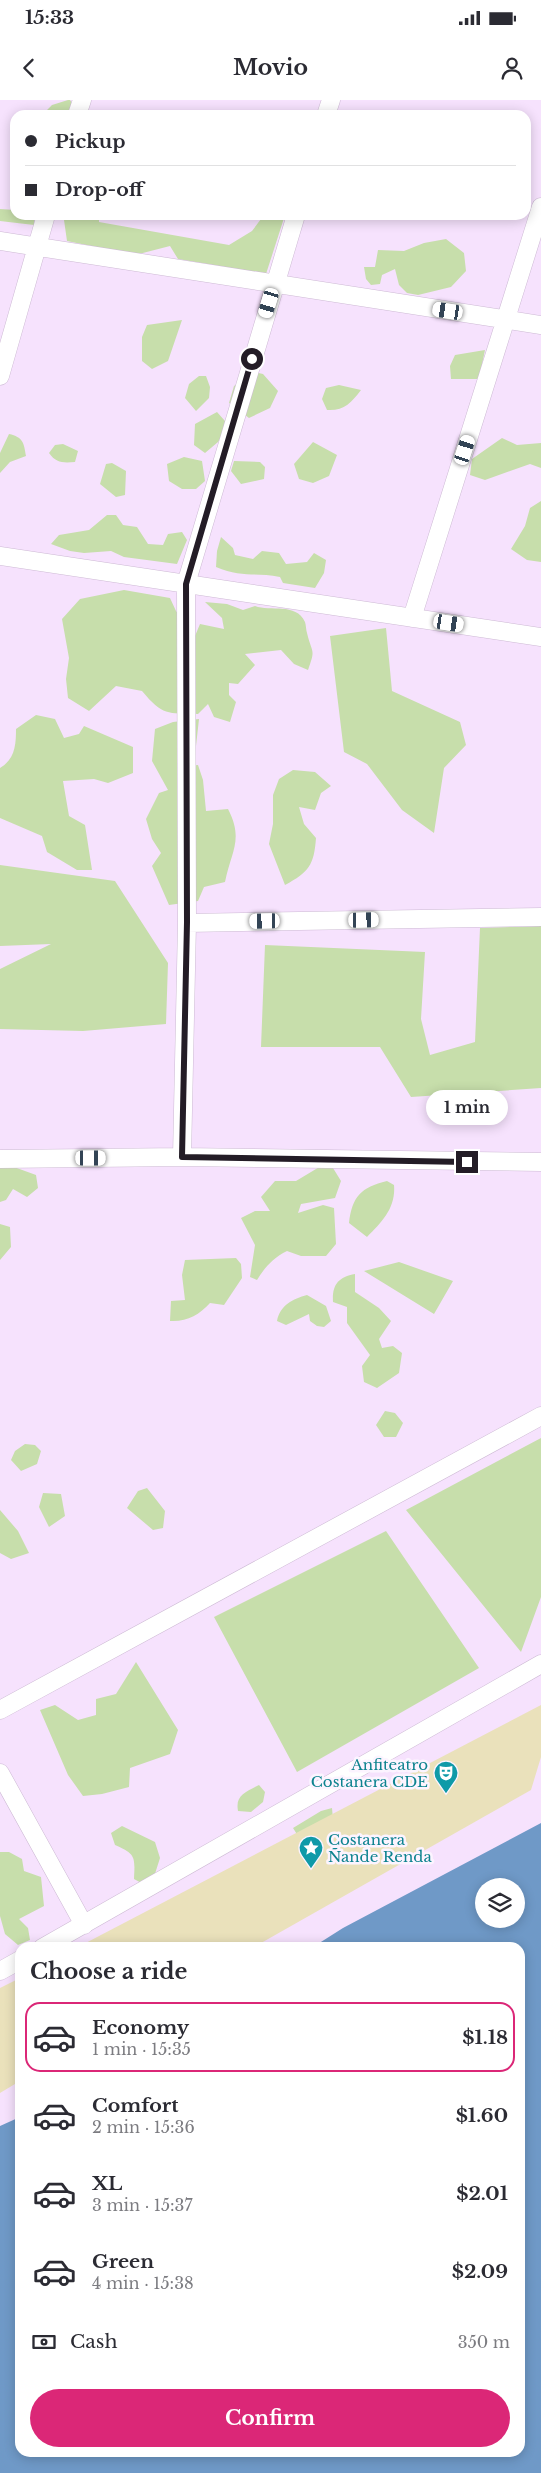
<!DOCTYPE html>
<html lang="en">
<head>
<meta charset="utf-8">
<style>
	body { margin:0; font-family:"Libre Baskerville",serif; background:#f7f7f7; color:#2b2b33; height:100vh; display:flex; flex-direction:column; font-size:19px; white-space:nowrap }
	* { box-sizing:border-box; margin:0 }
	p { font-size:16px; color:#7c7c81 }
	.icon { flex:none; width:28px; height:28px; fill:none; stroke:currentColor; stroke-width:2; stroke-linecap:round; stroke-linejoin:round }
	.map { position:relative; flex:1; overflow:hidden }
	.details { position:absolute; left:15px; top:1842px; width:510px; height:515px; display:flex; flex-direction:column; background:#fff; border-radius:15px; box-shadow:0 2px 12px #0003 }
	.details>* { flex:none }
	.guide { position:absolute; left:10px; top:10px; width:521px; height:110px; border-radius:15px; box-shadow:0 2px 12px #0003; display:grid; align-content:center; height:110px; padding:0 15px; background:#fff }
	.buttons { position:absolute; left:475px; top:1778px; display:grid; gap:10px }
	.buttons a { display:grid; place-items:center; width:50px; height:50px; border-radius:50%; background:#fff; box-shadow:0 2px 12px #0003; font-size:25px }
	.end { position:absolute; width:22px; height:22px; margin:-11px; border:6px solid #231c26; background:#fff; box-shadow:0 0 0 2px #fff }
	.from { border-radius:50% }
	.bubble { position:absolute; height:35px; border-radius:18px; background:#fff; box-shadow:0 2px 12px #0003; font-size:16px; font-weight:800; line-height:35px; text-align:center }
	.car { position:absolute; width:15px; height:30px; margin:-15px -8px; border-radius:6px; box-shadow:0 0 4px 1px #0007; background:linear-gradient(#fff 24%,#345 0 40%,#fff 0 76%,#345 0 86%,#fff 0) }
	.guide b { display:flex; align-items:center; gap:18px; height:48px; font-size:19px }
	.guide b+b { border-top:1px solid #e1e1e2 }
	.guide i { width:12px; height:12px; background:#2b2b33 }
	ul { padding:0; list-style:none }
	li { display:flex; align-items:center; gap:15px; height:70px; margin:0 10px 8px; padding:0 5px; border:2px solid transparent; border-radius:15px }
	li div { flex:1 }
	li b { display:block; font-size:19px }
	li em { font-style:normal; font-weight:800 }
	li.current { border-color:#db2777 }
	li>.icon { width:45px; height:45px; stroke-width:1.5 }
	h2 { padding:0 15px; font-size:22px; line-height:60px }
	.pay { display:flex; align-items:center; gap:12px; height:55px; padding:0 15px; font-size:19px }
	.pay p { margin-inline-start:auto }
	.action { display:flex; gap:10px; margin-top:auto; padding:10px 15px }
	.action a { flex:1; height:58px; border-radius:30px; background:#db2777; color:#fff; font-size:20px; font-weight:800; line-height:58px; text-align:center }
	.status { display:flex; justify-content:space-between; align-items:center; height:35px; padding:0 25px; background:#fff; direction:ltr }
	.status svg { height:14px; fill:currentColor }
	header { display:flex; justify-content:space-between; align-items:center; height:65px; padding:0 15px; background:#fff; font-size:22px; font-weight:800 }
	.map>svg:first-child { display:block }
	.green { fill:#c7deab }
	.sand { fill:#eae1bb }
	.water { fill:#6f99c7; fill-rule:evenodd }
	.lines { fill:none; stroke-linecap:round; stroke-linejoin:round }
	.minor-casing { stroke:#cdbad4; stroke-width:19 }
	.minor { stroke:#fff; stroke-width:18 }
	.route { stroke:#231c26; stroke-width:6 }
	.labels { text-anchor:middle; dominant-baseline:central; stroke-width:5; stroke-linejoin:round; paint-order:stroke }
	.culture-label { font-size:15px; fill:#0d838f; stroke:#fcf4ff; text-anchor:end }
</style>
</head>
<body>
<div class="status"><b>15:33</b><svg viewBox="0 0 49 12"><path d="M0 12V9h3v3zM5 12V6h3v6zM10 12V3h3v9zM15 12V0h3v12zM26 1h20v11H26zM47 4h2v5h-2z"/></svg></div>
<header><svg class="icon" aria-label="back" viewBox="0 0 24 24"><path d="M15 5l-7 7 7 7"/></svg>Movio<svg class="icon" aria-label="person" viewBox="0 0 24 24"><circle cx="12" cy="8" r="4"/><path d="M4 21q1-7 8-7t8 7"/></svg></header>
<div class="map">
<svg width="541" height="2373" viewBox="0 0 541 2373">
	<rect width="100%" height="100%" fill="#f6e2fd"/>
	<path class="green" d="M68,0H70L75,7L73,15H42L52,5Z
		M0,109L15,110V115H35L34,125L0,121Z
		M72,115H99V122L229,145L252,131L264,115H285L266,174L178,159L170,146L135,155L67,141L64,120Z
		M446,139L464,153L466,171L451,187L418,195L407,193L399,185L395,169L382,175L380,184L371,185L366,179L364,167H375L378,150L404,151L424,143Z
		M182,220L168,261L152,269L142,261V237L147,225Z
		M485,250L479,279H451L450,266L455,255Z
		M254,272L263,274L278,291L270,308L249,318L229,303L234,286Z
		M199,276H206L210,287L209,298L196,311L185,298L189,284Z
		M339,285L361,290C351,303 344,311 327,310L322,299L326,288Z
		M217,312L225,321L226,330L218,342L205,353L194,345L195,324Z
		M9,334C23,337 24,343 26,356L10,362L0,373V353Z
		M502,338L517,345L541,343V368L530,364L485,380L470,375L472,359Z
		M313,342L337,355L329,376L313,383L299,379L294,364Z
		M63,344L78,351L75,362C63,363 56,363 49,353L55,345Z
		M184,357L202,361L205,381L196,389H182L169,381L167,364Z
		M234,361L260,362L265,367L264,379L241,384L231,371Z
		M112,363L126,371L125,395L116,397L100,384L106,364Z
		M541,401V462L527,460L511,449L525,426L530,408Z
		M107,415H116L123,425L137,427L148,444L163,445L168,434L182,432L187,440L177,464L124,457L111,451L84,453L70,451L51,444L59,435L89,430Z
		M221,437L233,448L235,455L253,459L262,451L279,453L286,464L307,462L314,453L326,460L324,473L315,488L283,483L280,477C255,472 241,478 216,467L217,451Z
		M124,490L170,498L176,511L195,536L200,524L224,529L222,518L205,502L227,504L243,510L255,506C270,512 296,502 305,522C306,525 306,530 307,533C312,554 316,548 308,570L294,564L281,550L245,554L255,565L238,584L229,583V595L236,602L230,622L214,617L208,604L198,614C167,613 163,616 142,591L116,586L89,611L68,598L66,579L69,558L62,519L80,499Z
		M386,528L392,591L460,622L466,645L444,668L434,733L402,710L367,664L344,652L330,536Z
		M36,615L55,619L64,638L79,634L84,626L133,647V673L108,683L94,679L63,681L69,716L85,725L92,770H77L47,752L42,736L0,718V668C15,659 16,645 16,629Z
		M199,619L196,646L177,667L198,665L203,680L206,711L228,709C244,740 231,751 225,782L204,787L198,801L169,805L152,766L161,753L152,739L146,719L159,693L168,690L152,661L155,629L173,622Z
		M293,670L315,672L331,686L321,693L315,710L299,707L304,724L316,738C314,765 309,772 285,785L269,744L273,724V695L279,679Z
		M0,765L115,781L168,863L166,924L83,931L0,929V869L51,844L0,846Z
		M541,826V988L411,997L380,947H261L265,845L425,852L421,919L430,955L475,942L480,828Z
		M321,1066L333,1068L341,1081L335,1098L301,1104L298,1113L323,1105L334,1108L336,1144L326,1156H301L287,1151C273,1158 265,1167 257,1180L250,1177L255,1145L241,1118L255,1111H270L261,1097L275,1081H296Z
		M14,1067L36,1075L38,1088L27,1097L13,1089L6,1100L0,1102V1068Z
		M387,1081L394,1085C396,1108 382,1122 367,1137L349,1123C352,1097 361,1087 387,1081Z
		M0,1124L10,1127L11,1147L0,1160Z
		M236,1158L241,1164L242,1178L224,1205L210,1203C199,1215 187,1222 170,1221L171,1201L185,1200L182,1175L185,1160Z
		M399,1162L453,1181L434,1214L364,1171Z
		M355,1174V1192L379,1208L391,1221L379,1239L382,1248L393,1246L402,1253L399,1273L377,1288L364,1282L362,1266L370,1255L347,1223V1207L333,1202C332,1185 338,1177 355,1174Z
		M307,1195L326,1206L331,1221L324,1227L317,1226L310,1221L309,1214L286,1225L277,1221C280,1205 293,1199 307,1195Z
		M385,1311L395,1313L403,1323L396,1337H384L376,1325Z
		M541,1338V1497L521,1552L406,1410Z
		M25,1344L35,1345L41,1351L37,1364L21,1371L11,1360L15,1351Z
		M147,1388L165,1411L163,1428L153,1430L127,1408L138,1391Z
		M43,1393L61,1394L65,1416L49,1427L39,1407Z
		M0,1410L18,1431L29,1453L11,1459L0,1453Z
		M386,1431L479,1568L297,1672L214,1517Z
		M136,1562L178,1630L170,1654L130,1668L129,1687L102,1694L83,1696L68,1675L40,1610L55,1605L78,1620L96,1615V1599L116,1594Z
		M259,1685L265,1692L263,1702L251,1712L238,1711C235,1695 246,1692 259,1685Z
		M332,1708L334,1731L300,1739L293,1728L321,1711Z
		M122,1726L155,1742L160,1758L153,1780L145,1785L134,1779C135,1757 136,1754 115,1745L111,1733Z
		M0,1752H9L22,1759L24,1771L41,1777L44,1806L19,1819L28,1828L30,1840L18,1845L5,1834L0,1816Z"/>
	<path class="sand" d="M541,1605V1657L531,1690L254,1847H78Z
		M20,1878V1981L0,1993V1888Z"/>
	<path class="water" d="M541,1723V2373H0V2026L20,2017V2352H520V1848L313,1847L343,1828ZM484,1786H516V1819H484Z"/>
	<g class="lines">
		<defs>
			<path id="minor" d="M77,15L82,0
				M326,15L331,0
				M0,141L541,225
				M0,276L46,115
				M0,456L541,537
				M412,518L541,107
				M187,823L541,817
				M182,1057L187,823L186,484L296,115
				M0,1059L182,1057L541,1062
				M0,1610L541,1316
				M0,1673L84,1825
				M42,1848L541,1564
				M0,1871L20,1860"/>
		</defs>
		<use href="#minor" class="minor-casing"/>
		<use href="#minor" class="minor"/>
	</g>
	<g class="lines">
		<path class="route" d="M252,259L186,484L187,822L182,1057L467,1062"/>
	</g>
	<defs>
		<symbol id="theatre-pin" viewBox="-11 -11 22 30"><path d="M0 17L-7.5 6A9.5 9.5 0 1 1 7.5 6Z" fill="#0f9aa8" stroke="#fcf4ff"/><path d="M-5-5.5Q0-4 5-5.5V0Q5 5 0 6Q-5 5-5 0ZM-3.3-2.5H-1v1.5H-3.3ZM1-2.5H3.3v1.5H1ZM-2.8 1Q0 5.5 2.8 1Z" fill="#fff"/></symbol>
		<symbol id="sight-pin" viewBox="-11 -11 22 30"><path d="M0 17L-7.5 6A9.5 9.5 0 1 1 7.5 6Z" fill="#0f9aa8" stroke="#fcf4ff"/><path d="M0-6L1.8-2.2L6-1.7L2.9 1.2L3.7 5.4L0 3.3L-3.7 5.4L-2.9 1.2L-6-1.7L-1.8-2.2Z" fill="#fff"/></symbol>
	</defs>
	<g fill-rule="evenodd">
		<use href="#theatre-pin" x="432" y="1659" width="28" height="38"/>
		<use href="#sight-pin" x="297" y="1734" width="28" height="38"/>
	</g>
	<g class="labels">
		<g class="culture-label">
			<text x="428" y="1664">Anfiteatro<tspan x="428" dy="17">Costanera CDE</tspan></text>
			<text x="328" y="1739" text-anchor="start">Costanera<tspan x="328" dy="17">Ñande Renda</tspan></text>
		</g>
	</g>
</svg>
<div class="buttons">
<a><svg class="icon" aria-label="layers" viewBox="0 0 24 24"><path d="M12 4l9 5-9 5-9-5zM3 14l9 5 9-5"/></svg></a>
</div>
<i class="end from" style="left:252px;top:259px"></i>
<i class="end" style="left:467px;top:1062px"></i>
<div class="bubble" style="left:426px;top:990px;width:82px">1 min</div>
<i class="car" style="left:269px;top:203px;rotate:197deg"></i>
<i class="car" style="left:448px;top:211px;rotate:279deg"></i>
<i class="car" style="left:465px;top:350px;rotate:18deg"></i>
<i class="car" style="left:449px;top:523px;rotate:99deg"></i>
<i class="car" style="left:364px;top:820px;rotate:89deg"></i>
<i class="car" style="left:265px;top:821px;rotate:269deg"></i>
<i class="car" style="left:91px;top:1058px;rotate:90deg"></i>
<div class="guide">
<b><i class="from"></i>Pickup</b>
<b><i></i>Drop-off</b>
</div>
<section class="details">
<h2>Choose a ride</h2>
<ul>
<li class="current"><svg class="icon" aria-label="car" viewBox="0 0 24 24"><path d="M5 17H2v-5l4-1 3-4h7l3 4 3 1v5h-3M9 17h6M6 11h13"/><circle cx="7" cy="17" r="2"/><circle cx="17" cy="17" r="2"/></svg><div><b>Economy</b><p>1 min · 15:35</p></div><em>$1.18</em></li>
<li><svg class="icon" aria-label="car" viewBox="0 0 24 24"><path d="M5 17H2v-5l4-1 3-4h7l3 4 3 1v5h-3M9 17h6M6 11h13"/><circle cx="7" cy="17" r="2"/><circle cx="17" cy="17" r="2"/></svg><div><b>Comfort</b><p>2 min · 15:36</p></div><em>$1.60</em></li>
<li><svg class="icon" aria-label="car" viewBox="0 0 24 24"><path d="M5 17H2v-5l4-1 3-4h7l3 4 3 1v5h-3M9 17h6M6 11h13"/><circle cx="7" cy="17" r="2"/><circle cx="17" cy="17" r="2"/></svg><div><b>XL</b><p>3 min · 15:37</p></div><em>$2.01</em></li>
<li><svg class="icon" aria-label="car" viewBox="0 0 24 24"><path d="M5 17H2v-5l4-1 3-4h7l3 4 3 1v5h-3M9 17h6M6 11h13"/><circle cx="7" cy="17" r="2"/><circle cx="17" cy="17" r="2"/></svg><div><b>Green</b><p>4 min · 15:38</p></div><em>$2.09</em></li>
</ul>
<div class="pay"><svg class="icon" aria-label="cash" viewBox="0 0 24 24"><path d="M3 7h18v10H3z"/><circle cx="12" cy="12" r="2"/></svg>Cash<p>350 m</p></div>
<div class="action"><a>Confirm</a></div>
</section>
</div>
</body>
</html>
